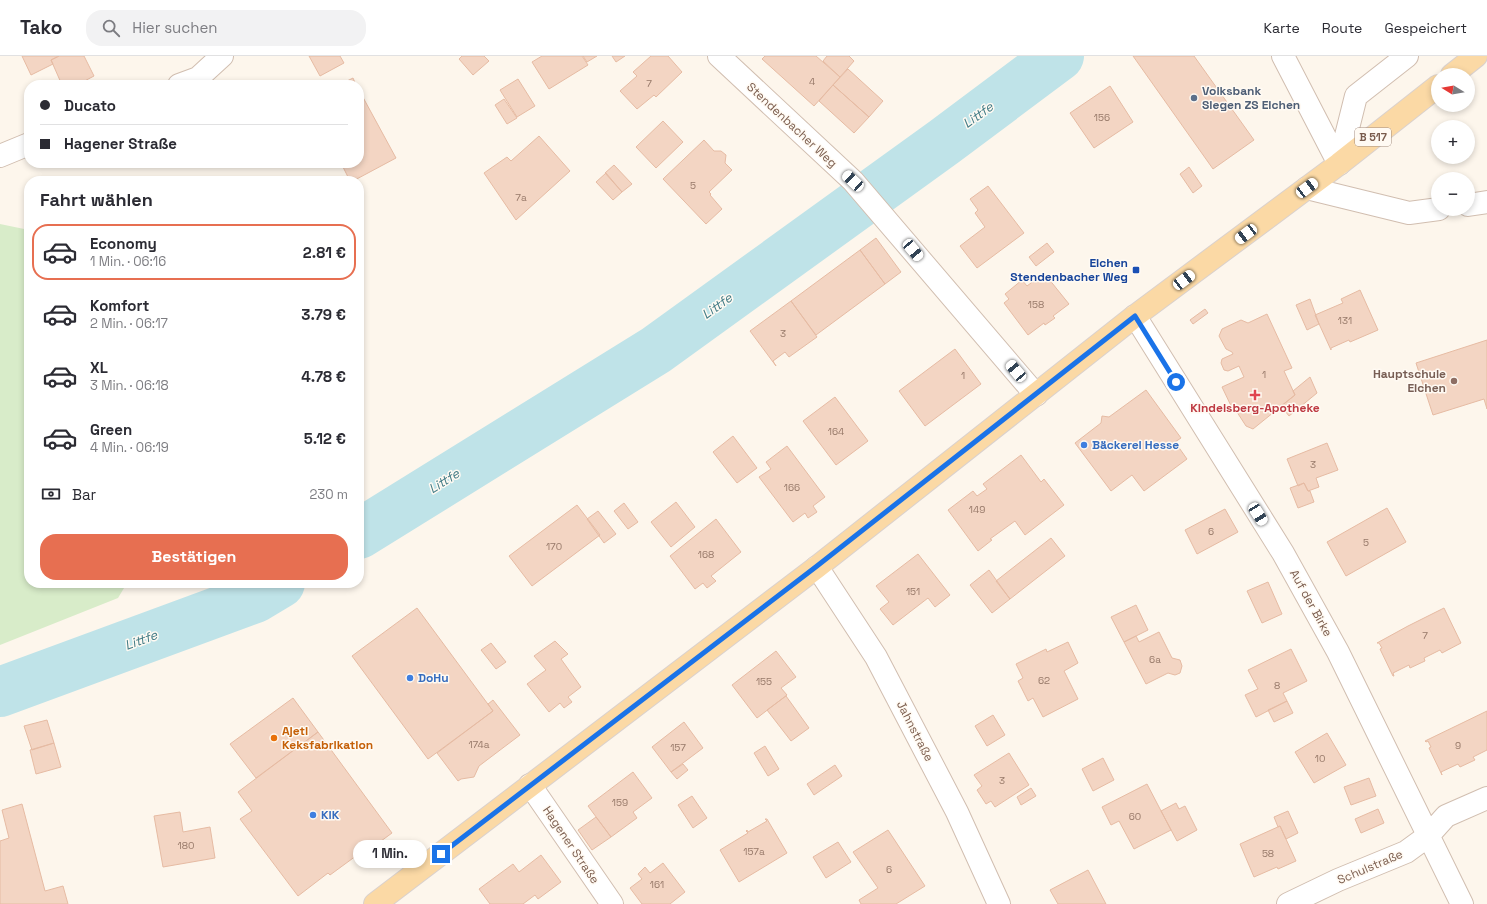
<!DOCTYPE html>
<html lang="de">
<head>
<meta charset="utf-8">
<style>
	body { margin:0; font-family:"Space Grotesk",sans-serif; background:#f2f2f3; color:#2b2b33; height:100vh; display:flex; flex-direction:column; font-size:15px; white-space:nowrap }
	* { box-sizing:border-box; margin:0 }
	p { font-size:13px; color:#7c7c81 }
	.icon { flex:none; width:22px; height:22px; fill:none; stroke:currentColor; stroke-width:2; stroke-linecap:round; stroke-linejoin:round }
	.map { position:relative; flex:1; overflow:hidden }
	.drawer { position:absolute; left:24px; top:120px; width:340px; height:412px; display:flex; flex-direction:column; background:#fff; border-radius:16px; box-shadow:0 2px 6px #0003 }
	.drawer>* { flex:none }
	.guide { position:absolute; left:24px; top:24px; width:340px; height:88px; border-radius:16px; box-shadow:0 2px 6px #0003; display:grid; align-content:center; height:88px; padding:0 16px; background:#fff }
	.needle { width:26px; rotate:281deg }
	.tools { position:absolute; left:1431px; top:12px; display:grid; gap:8px }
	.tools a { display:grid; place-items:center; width:44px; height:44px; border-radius:50%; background:#fff; box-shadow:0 2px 6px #0003; font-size:20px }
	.end { position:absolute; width:18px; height:18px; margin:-9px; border:5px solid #1a73e8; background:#fff; box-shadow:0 0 0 2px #fff }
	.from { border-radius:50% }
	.bubble { position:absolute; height:28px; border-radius:14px; background:#fff; box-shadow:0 2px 6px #0003; font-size:13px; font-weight:800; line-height:28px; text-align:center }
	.car { position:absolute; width:12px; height:24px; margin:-12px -6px; border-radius:5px; box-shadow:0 0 3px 1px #0007; background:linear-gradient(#fff 24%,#345 0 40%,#fff 0 76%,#345 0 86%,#fff 0) }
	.guide b { display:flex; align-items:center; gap:14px; height:38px; font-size:15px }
	.guide b+b { border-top:1px solid #e1e1e2 }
	.guide i { width:10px; height:10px; background:#2b2b33 }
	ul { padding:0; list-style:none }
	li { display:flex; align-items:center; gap:12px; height:56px; margin:0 8px 6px; padding:0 8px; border:2px solid transparent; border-radius:16px }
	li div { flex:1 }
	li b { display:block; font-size:15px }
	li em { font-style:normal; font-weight:800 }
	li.active { border-color:#e76f51 }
	li>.icon { width:36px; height:36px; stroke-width:1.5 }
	h2 { padding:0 16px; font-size:18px; line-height:48px }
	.pay { display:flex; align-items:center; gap:10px; height:44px; padding:0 16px; font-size:15px }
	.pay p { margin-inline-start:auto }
	.button { display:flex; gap:8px; margin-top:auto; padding:8px 16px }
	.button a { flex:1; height:46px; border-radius:16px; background:#e76f51; color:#fff; font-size:16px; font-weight:800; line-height:46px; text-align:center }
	header { display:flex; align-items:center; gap:24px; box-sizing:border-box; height:56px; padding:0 20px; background:#fff; border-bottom:1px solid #e1e1e2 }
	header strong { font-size:19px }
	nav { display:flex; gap:22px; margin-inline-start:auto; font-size:14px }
	.search { width:280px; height:36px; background:#f2f2f3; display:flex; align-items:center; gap:10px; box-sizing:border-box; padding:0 14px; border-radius:16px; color:#7c7c81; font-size:15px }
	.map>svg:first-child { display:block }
	.green { fill:#d8ecc9 }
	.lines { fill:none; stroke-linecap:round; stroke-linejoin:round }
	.river { stroke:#bfe3e8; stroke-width:50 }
	.building { fill:#f3d5c3; stroke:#e6bba3 }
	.street-casing { stroke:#d1beb0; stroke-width:24 }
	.primary-casing { stroke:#dad1cd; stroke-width:24 }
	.street { stroke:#fff; stroke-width:22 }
	.primary { stroke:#fbd9a5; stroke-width:22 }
	.route { stroke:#1a73e8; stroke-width:5 }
	.service-dot { fill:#5c6f8a; stroke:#fffaf3; stroke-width:1.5 }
	.transit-dot { fill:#1a4fb4; stroke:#fffaf3; stroke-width:1.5 }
	.education-dot { fill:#8d6e63; stroke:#fffaf3; stroke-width:1.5 }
	.health-dot { fill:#e0444e; stroke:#fffaf3; stroke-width:1.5 }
	.shop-dot { fill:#3f7fe0; stroke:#fffaf3; stroke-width:1.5 }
	.food-dot { fill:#e8710a; stroke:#fffaf3; stroke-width:1.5 }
	.labels { text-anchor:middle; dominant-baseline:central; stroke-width:3; stroke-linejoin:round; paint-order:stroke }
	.number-label { font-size:10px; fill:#987a6a }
	.shield { fill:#fffaf3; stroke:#a28b7f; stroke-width:1 }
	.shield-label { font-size:11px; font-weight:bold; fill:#7a5c4d }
	.service-label { font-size:12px; font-weight:bold; fill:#4e5e75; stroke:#fffaf3; text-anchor:start }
	.street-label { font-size:12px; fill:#7a5c4d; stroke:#fffaf3 }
	.transit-label { font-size:12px; font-weight:bold; fill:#164399; stroke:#fffaf3; text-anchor:end }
	.education-label { font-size:12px; font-weight:bold; fill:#785e54; stroke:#fffaf3; text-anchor:end }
	.health-label { font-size:12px; font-weight:bold; fill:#be3a42; stroke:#fffaf3 }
	.shop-label { font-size:12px; font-weight:bold; fill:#366cbe; stroke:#fffaf3; text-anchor:start }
	.food-label { font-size:12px; font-weight:bold; fill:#c56008; stroke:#fffaf3; text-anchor:start }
	.water-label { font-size:13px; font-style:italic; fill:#437c86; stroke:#fffaf3 }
</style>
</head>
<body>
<header>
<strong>Tako</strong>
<div class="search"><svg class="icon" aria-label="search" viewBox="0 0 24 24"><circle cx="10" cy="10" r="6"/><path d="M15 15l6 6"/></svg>Hier suchen</div>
<nav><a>Karte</a><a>Route</a><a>Gespeichert</a></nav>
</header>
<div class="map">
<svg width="1487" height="848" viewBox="0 0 1487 848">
	<rect width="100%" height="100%" fill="#fdf6ec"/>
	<path class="green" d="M0,168L29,174V527H127L118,542L0,589Z"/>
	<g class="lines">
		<path class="river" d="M359,478L656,294L944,86L1059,0
			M0,636L255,542L280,527"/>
	</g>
	<path class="building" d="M22,0H59L51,4L53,8L31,19Z
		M59,0H84L94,20L77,29H62L51,4Z
		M309,0H340L344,7L320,20Z
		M462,0H484L489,5L473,19L459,3Z
		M542,0H582L588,9L549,33L532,6Z
		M583,0H597L587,6Z
		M612,0H625L616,6Z
		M651,0H668L682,16L656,41L654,39L637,53L620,35L637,20L633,16Z
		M765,0H816L840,21L814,50L762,3Z
		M827,0H849L854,5L840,21L823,5Z
		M1133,0H1194L1254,84L1213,113Z
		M848,13L883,45L869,61L833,29Z
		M353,22L356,29H339Z
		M518,23L535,50L517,61L500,34Z
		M833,29L869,61L854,77L819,45Z
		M1110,30L1133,66L1094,92L1070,57Z
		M359,34L396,102L353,125H350L341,107H359Z
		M504,43L517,62L507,68L495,49Z
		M663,65L683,86L656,112L636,91Z
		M539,80L570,115L516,164L484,117L507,101L511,105Z
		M704,84L714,95H721L726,99L725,107L732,114L709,136L711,138L710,139L722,153L706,168L663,123Z
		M614,109L632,128L622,136L605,117Z
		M1189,111L1202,130L1193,137L1180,118Z
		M606,117L622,136L613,144L596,126Z
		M988,130L1024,177L977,212L960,190L985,171L975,157L978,154L970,143Z
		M876,182L901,216L885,228L860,194Z
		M1047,187L1054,196L1036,210L1029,201Z
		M860,194L885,228L816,279L791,245Z
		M1044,217L1069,248L1053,260L1055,262L1045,269L1044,267L1028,279L1004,247L1009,243L1005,238L1022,224L1027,230Z
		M1360,234L1378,274L1350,286L1349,284L1331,292V294L1315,259L1343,247L1341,243Z
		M1310,243L1319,268L1307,274L1296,249Z
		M791,245L817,281L789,301L785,296L773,305L776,310L750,275Z
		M1205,253L1208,257L1193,268L1190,264Z
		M1267,258L1292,312L1284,315L1295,339L1253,373L1246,370L1235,353L1233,354L1222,331L1244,321L1239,310L1228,315L1224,314L1221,307L1222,303L1233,298L1232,296L1226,293L1219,280L1222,273L1241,264L1248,267Z
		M1487,284V353L1484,343L1433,359L1416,307Z
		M955,293L981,328L925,370L899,335Z
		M1310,321L1317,337L1289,360L1281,350L1295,339L1293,335Z
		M1146,334L1181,382L1175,386L1187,403L1144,435L1132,419L1111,435L1075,387L1101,367L1102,360L1109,361Z
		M835,341L868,385L836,409L803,365Z
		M733,380L757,412L737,427L713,396Z
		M1327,387L1338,414L1316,422L1319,431L1308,435L1304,427L1298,430L1287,403Z
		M787,390L825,441L813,450L817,456L808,462L805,457L793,466L759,421L771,413L766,406Z
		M1021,399L1041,426L1044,423L1064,449L1025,479L1015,465L990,483L992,484L978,495L948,454L973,435L977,440L987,433L983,428Z
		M1304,427L1308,435H1310L1314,446L1298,452L1290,432Z
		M676,446L695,471L671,491L651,466Z
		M624,447L638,466L628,473L614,455Z
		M577,449L600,479L532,530L509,500Z
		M1387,452L1406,486L1346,520L1327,486Z
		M1225,453L1238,476L1197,498L1185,474Z
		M598,455L616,478L604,487L587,463Z
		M716,463L741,496L711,520L716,525L707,532L703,527L695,533L670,500Z
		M1051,482L1065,500L1010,543L996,525Z
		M918,498L950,539L935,551L928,542L893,569L880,553L889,546L876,530Z
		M989,514L1010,543L992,557L970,529Z
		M1268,526L1282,558L1262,567L1247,535Z
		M1136,549L1148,574L1124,586L1111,561Z
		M417,552L493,655L428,703L352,600Z
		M1444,552L1461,587L1442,597L1440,594L1424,602L1425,605L1410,612L1409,609L1393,617L1394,620H1393L1380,593L1382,592L1379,587H1377L1408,570Z
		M1159,576L1172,602L1180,604L1182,610L1180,617L1175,619L1168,617L1146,628L1124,586L1136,580L1139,586Z
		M555,585L568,598L561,603L581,631L568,641L572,646L564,652L560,647L549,656L527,628L546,614L534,600Z
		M1068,586L1078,607L1064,615L1078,643L1043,661L1033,642L1028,645L1018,625L1023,622L1016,608L1046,593L1047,596Z
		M491,587L506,606L496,613L481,594Z
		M1291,593L1307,625L1283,637L1287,645L1256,661L1245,639L1258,633L1248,614Z
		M776,595L796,621L781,632L787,639L757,662L732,629Z
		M786,640L809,672L791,685L767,654Z
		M293,642L318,676L256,722L230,688Z
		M493,644L520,679L479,710L474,721L461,723L458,725L437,697L493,655L488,648Z
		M1287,645L1293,657L1274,666L1268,654Z
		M1487,655V694L1473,701L1475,704L1460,711L1458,708L1441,716L1442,719L1429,692L1431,691L1428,685L1426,686L1425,685Z
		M993,659L1005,679L987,690L975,670Z
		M47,664L54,687L32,694L24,670Z
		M684,666L703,692L671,716L652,691Z
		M318,676L392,777L362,799L360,797L330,819L328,817L298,840L240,763L252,755L238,736Z
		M1327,677L1346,709L1314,727L1295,696Z
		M54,687L61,711L36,718L30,694Z
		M765,690L779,713L768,720L754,697Z
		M1009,697L1029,729L995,751L991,745L986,748L977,734L982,730L974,719Z
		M1103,702L1114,724L1093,735L1082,713Z
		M683,708L688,714L677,723L671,716Z
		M835,709L842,720L814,739L807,728Z
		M633,716L652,742L633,756L637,762L611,781L588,750Z
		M1369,722L1376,740L1351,749L1344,731Z
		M1147,728L1171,774L1134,793L1119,765L1111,769L1102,751Z
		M1031,732L1036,740L1021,749L1017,741Z
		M692,740L707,762L693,772L678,749Z
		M1176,747L1179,753L1185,750L1197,774L1177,785L1161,755Z
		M22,748L45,835L63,830L68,848H0V785L9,782L2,754Z
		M1378,753L1384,767L1361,777L1355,763Z
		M1288,755L1298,777L1286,783L1280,770L1278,771L1274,761Z
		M180,756L183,776L210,771L215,802L163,811L154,760Z
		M596,761L611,781L592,794L578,774Z
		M765,763H767L787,797L739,826L720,794L748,777L746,775L747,774L748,776L767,765Z
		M1280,770L1296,805L1278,813L1277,811L1254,821L1240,788Z
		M888,774L925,830L896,848H861L859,844L878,832L853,796Z
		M838,786L851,806L826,822L813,801Z
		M541,799L561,826L538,843L535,839L523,848H490L479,833L513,808L519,816Z
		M663,807L685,836L670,848H642L630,832L642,823L638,818L645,811L650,817Z
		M1088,814L1106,848H1058L1050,834Z"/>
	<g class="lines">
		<defs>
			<path id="street" d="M719,0L853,125L1036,339
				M1283,0L1339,108
				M179,29L198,22L222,0
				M0,100L29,88
				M1339,108L1356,40L1407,0
				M1307,132L1409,157L1439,153
				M1468,149L1487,146
				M1135,260L1283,497L1338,596L1462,848
				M817,511L876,601L957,756L999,848
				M530,729L612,848
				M1288,848L1338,824L1406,796L1428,780L1446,760L1487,742"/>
			<path id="primary" d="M1452,19L1476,0
				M375,848L817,511L1135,260L1339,108L1438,30"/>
		</defs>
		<use href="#street" class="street-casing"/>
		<use href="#primary" class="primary-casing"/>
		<use href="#street" class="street"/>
		<use href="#primary" class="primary"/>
	</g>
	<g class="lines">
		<path class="route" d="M441,798L817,510L1135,260L1176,326"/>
	</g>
	<circle class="service-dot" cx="1194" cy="42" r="4"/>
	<rect class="transit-dot" x="1132" y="210" width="8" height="8" rx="2"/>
	<circle class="education-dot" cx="1454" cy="325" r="4"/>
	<path class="health-dot" d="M1253 333h4v4h4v4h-4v4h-4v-4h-4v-4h4z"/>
	<g class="shop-dot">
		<circle cx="1084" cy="389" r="4"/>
		<circle cx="410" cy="622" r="4"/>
		<circle cx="313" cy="759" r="4"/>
	</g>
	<circle class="food-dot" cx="274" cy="682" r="4"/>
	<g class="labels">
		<g class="number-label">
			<text x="812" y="25">4</text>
			<text x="649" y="27">7</text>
			<text x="1102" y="61">156</text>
			<text x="693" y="129">5</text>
			<text x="521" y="141">7a</text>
			<text x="1036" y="248">158</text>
			<text x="1345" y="264">131</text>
			<text x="783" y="277">3</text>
			<text x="1264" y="318">1</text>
			<text x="963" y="319">1</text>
			<text x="836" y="375">164</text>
			<text x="1313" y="408">3</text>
			<text x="792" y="431">166</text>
			<text x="977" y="453">149</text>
			<text x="1211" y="475">6</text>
			<text x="1366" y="486">5</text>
			<text x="554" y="490">170</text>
			<text x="706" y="498">168</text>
			<text x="913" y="535">151</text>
			<text x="1425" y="579">7</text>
			<text x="1155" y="603">6a</text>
			<text x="1044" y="624">62</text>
			<text x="764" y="625">155</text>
			<text x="1277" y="629">8</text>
			<text x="479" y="688">174a</text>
			<text x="1458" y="689">9</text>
			<text x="678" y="691">157</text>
			<text x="1320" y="702">10</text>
			<text x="1002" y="724">3</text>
			<text x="620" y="746">159</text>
			<text x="1135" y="760">60</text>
			<text x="186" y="789">180</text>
			<text x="754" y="795">157a</text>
			<text x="1268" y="797">58</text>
			<text x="889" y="813">6</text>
			<text x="657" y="828">161</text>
		</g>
		<rect class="shield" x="1355" y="72" width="36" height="18" rx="3"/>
		<g class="shield-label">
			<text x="1373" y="81">B 517</text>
		</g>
		<g class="service-label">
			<text x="1202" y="35">Volksbank<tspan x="1202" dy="14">Siegen ZS Eichen</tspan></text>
		</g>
		<g class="street-label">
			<text transform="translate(792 69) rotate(43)">Stendenbacher Weg</text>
			<text transform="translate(1311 547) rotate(61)">Auf der Birke</text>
			<text transform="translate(915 675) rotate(63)">Jahnstraße</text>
			<text transform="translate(571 789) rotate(56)">Hagener Straße</text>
			<text transform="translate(1370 811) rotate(-23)">Schulstraße</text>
		</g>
		<g class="transit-label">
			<text x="1128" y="207">Eichen<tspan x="1128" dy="14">Stendenbacher Weg</tspan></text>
		</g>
		<g class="education-label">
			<text x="1446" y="318">Hauptschule<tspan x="1446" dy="14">Eichen</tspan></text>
		</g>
		<g class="health-label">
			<text x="1255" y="352">Kindelsberg-Apotheke</text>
		</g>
		<g class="shop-label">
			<text x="1092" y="389">Bäckerei Hesse</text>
			<text x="418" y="622">DoHu</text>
			<text x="321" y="759">KiK</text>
		</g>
		<g class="food-label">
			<text x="282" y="675">Ajeti<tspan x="282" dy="14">Keksfabrikation</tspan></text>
		</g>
		<g class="water-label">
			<text transform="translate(978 59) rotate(-36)">Littfe</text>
			<text transform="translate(717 250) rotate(-36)">Littfe</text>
			<text transform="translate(444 425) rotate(-32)">Littfe</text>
			<text transform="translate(141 584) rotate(-20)">Littfe</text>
		</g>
	</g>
</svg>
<div class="tools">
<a><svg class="needle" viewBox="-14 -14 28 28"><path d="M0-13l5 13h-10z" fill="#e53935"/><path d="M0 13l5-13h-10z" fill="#7c7c81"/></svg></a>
<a>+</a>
<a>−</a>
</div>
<i class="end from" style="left:1176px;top:326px"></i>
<i class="end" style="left:441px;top:798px"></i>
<div class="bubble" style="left:353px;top:784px;width:74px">1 Min.</div>
<i class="car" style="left:853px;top:125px;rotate:313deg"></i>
<i class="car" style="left:1307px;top:132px;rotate:53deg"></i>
<i class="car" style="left:1246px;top:178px;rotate:233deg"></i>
<i class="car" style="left:913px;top:194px;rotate:140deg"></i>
<i class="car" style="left:1184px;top:224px;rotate:53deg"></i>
<i class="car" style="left:1016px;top:315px;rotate:320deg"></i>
<i class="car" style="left:1258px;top:458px;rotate:148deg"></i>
<div class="guide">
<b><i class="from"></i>Ducato</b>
<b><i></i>Hagener Straße</b>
</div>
<section class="drawer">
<h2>Fahrt wählen</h2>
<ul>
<li class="active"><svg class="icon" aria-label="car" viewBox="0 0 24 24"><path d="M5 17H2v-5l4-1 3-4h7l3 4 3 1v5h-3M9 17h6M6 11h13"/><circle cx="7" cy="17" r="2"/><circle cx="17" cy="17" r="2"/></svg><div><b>Economy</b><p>1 Min. · 06:16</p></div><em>2.81 €</em></li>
<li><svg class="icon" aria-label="car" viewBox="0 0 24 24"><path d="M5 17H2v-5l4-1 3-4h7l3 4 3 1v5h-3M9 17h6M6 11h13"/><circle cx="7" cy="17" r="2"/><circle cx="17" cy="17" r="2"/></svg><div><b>Komfort</b><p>2 Min. · 06:17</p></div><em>3.79 €</em></li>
<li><svg class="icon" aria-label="car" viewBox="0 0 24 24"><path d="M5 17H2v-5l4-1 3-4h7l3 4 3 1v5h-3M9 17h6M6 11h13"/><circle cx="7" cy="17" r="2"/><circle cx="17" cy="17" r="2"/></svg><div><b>XL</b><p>3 Min. · 06:18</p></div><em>4.78 €</em></li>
<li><svg class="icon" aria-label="car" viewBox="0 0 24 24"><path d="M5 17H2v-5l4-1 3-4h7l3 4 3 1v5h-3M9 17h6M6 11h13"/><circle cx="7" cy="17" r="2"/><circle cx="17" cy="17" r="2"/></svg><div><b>Green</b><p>4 Min. · 06:19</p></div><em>5.12 €</em></li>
</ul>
<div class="pay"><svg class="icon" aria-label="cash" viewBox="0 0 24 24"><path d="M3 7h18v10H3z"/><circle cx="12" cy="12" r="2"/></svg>Bar<p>230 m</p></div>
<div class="button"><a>Bestätigen</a></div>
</section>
</div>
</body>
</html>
